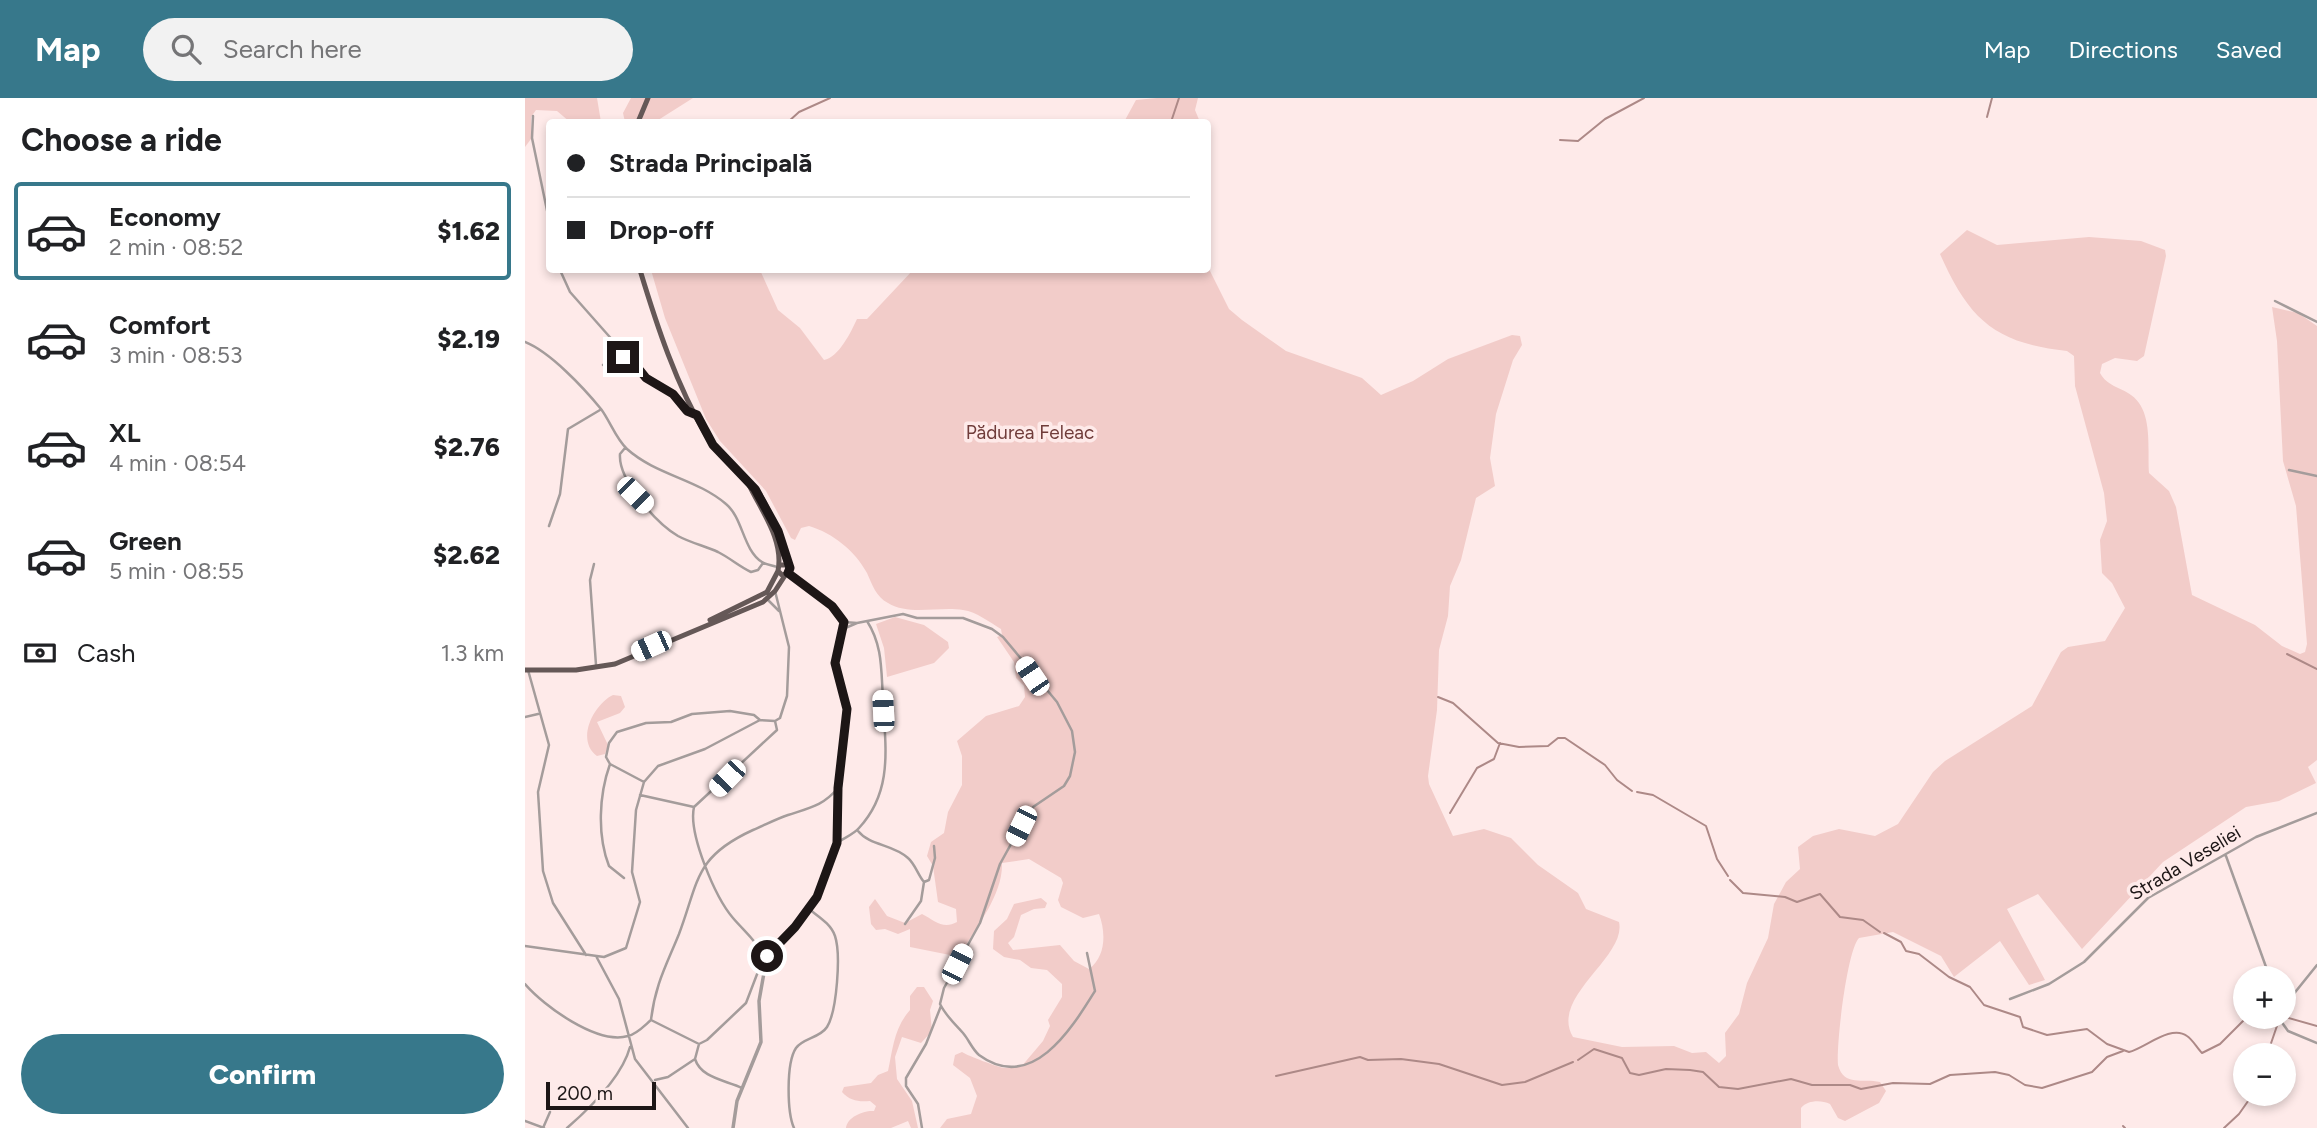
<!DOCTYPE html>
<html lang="en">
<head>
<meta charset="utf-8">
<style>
	body { margin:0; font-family:Figtree,sans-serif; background:#f2f2f2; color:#202124; height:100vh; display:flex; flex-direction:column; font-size:26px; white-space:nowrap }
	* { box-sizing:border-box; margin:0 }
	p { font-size:23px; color:#757577 }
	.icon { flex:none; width:38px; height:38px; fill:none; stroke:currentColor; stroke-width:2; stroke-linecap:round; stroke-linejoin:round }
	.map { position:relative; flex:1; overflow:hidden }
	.details { display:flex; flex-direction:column; background:#fff; width:525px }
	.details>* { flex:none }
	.banner { position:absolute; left:21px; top:21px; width:665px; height:154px; border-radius:7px; box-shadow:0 4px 10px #0003; display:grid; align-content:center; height:154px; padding:0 21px; background:#fff }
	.fabs { position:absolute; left:1708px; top:868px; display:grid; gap:14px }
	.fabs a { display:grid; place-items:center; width:63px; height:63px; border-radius:50%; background:#fff; box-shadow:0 4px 10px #0003; font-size:35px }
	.scale { position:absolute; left:21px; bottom:18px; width:110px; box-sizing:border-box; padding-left:7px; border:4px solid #1d1616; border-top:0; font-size:19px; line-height:24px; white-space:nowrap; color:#1d1616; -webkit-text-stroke:5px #feeae9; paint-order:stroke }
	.end { position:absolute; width:32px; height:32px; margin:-16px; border:9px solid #1d1616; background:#fff; box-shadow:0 0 0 4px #fff }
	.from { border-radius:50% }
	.car { position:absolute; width:21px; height:42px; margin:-21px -10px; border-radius:9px; box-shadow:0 0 5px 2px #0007; background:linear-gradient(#fff 24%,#345 0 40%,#fff 0 76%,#345 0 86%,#fff 0) }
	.banner b { display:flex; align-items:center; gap:24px; height:66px; font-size:26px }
	.banner b+b { border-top:2px solid #e0e0e0 }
	.banner i { width:18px; height:18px; background:#202124 }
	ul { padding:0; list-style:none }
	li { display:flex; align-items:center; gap:21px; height:98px; margin:0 14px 10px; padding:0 7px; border:4px solid transparent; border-radius:7px }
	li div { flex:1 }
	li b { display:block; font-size:26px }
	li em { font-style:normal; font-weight:800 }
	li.on { border-color:#37788b }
	li>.icon { width:63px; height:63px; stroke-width:1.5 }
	h2 { padding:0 21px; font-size:32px; line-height:84px }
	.pay { display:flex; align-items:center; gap:18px; height:77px; padding:0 21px; font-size:26px }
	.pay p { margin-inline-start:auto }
	.action { display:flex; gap:14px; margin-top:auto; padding:14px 21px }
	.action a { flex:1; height:80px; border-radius:42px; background:#37788b; color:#fff; font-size:28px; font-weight:800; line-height:80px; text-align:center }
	header { display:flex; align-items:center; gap:42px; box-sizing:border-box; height:98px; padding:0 35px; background:#37788b; color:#fff }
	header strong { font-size:33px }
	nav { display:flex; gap:38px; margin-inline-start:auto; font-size:24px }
	.search { width:490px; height:63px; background:#f2f2f2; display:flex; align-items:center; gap:18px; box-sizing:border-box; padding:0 24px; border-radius:38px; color:#757577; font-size:26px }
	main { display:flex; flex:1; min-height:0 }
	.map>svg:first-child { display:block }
	.green { fill:#f2ccc9 }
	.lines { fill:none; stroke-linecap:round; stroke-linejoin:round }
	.stream { stroke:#ad8987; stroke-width:2 }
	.minor { stroke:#a49c9b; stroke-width:2.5 }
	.tertiary { stroke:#a49c9b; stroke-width:3.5 }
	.primary { stroke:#655857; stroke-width:5 }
	.route { stroke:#1d1616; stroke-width:9 }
	.labels { text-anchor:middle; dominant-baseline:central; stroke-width:7; stroke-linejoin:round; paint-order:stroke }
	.park-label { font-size:19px; fill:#703c3a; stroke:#feeae9 }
	.street-label { font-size:19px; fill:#1d1616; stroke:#feeae9 }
</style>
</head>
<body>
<header>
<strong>Map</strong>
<div class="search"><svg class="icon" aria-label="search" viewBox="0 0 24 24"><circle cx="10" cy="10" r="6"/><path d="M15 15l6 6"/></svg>Search here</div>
<nav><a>Map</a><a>Directions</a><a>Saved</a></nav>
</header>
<main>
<section class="details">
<h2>Choose a ride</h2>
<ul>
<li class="on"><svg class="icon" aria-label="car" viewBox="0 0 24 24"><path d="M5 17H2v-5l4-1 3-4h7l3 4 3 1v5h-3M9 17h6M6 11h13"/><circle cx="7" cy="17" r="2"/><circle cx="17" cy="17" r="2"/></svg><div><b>Economy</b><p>2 min · 08:52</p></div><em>$1.62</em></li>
<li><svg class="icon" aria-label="car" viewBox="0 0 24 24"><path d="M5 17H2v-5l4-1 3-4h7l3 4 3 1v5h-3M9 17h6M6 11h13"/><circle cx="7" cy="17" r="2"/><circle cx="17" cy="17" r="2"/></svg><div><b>Comfort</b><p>3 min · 08:53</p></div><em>$2.19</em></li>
<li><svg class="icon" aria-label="car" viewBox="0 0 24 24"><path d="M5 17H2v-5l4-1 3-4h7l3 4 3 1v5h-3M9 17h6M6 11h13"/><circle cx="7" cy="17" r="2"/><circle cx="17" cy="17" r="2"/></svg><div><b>XL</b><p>4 min · 08:54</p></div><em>$2.76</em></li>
<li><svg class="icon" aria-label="car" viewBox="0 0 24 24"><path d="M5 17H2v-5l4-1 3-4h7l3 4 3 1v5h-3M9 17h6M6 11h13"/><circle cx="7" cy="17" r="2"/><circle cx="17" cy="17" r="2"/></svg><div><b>Green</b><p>5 min · 08:55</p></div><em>$2.62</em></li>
</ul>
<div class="pay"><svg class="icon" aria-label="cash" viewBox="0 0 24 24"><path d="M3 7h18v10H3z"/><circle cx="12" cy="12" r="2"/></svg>Cash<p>1.3 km</p></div>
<div class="action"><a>Confirm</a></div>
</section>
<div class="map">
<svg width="1792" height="1030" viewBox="0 0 1792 1030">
	<rect width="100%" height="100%" fill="#feeae9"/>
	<path class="green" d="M0,0H72L76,24H45L32,13L11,12L6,19V41L0,49Z
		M106,0H168L130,24H100L98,15Z
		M632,0H673L670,12L675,24H599L611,2Z
		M1442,132L1472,147L1564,139L1616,143L1640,152L1641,158L1619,258L1612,263L1590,260L1577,266L1575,275C1582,288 1595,289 1606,297C1629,313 1622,352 1624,375L1644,393L1651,409L1667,497L1730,527L1757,548L1775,556L1780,554L1782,546L1771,408L1758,363L1752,243L1747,209L1773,215L1792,228V662L1783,669L1791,685L1754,703L1721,709L1638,764L1557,851L1513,796L1482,811L1520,882L1504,887L1475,843L1429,879L1416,858L1368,834L1334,840C1322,852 1311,947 1313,967C1319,989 1338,980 1355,984L1361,993L1354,1005L1320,1023L1313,1020L1305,1006C1296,1002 1283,1002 1276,1010V1030H415L422,1021L446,1016L452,998L445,980L428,967L430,957L437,954C443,958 473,969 479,970C486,970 490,967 496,969L518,943L525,928L523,922L537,899V886L522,872L506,870L495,862L479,859L468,851L469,833L482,821L489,806L516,800L522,805L520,810L509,811L496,817L489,839L483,845L488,852L535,847L549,863L564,871C581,859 581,834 574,816L558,820L536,809L533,802L538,785L536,780L504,761L477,765C478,797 452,827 437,854L430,858L385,849V831L373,836L360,831L351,832L346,826L344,809L350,801L362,818L380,825L397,816C409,822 418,832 432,824L431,811L413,804L408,768L402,758L406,744L419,735L423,714L437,687V658L432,643L461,618L494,608L500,599L499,588L491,580L489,564L472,539L477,537L476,531C464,524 452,514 438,512C414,508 384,518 363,505C351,499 347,486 342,475C330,453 308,435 284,428L276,430L270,442L266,440L241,393L195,343L181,321L140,220L126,172H235L253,212L275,230L299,262C314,259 326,234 332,221H342L388,172H682L683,169L704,211L717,222L761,253L837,280L856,297L888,283L923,261L987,237L995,238L997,247L988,262L971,316L965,360L970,388L951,400L936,462L925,488L923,518L914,552L912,612L903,678L904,686L928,738L959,731L986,740L1013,767L1053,795L1061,811L1094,824C1102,859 1024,899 1048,939L1097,949L1149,948L1167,955L1181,954L1194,965L1201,958L1200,935L1214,916L1222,885L1243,840L1249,806L1261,784L1275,771L1273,749L1288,738L1314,731L1350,738L1373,726L1408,674L1420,663L1507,608L1536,554L1543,549L1580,543L1600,510L1587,485L1577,475L1575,442L1582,423L1579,395L1550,288L1549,258L1542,253C1469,245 1444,221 1415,156Z
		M370,519L399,527L423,544L424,550L409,565L362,579L359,550L351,526Z
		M88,597L96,598L100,609L95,615L72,624L83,647L80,656L72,658C50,642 69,606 88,597Z
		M392,889H399L408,903L405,912L407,933L396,945L377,939L370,959L372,981L387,1003L393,1030H386L383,1023L366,1030H321C322,1019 339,1012 349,1013L351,1008L345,1003C334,1004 325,1003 317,994L319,989L346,985L353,977L363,973C368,950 369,930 385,912V898Z"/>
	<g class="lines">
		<path class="stream" d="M1462,19L1467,0
			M263,24L274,14L305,0
			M646,24L654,0
			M1035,42L1053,43L1080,21L1119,0
			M1762,556L1792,571
			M913,599L928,605L973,645L994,649L1023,648L1033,640H1040L1080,667L1092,682L1107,693
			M1112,694L1128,697L1181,728L1192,761L1203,778
			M925,715L952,670L969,661L975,645
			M1205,782L1218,795L1260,799L1272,804L1295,796L1315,819L1338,822L1355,834
			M1359,835L1376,844L1381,853L1394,856L1424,879L1445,889L1459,907L1495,919L1498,929L1522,937L1562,931L1582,946L1604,954C1620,950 1646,926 1662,938C1668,942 1672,950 1677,955L1695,946L1722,919
			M1744,919H1760L1792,928
			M1742,957L1754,922
			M1053,962L1069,951L1097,960L1105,975L1114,977L1141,971L1165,972L1178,974L1194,989L1213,991L1266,981L1287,987H1325L1336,991L1368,985L1405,986L1425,977L1470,974L1484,977L1500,987L1517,990L1567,974L1582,959L1598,953
			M751,978L835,959L843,962L876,961L914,966L977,987L1000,984L1048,964
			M1598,1028L1600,1030
			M1699,1030L1714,1016L1728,996"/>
		<path class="minor" d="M8,18L7,40L24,122
			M35,172L45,194L121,280L148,296L167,316
			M1750,203L1792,224
			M0,244C25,254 58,289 76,311C85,323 91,341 102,351C131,377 172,381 201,406C218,420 218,452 237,464C241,467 248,467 252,469
			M78,267L96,259L105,260
			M100,350L95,356C93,382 131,425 153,438C166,445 180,448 193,454C205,460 215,469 226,474L233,472L238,465
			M1764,372L1792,378
			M24,428L35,396L43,331L75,312
			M69,466L65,482L71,567
			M242,501L254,513
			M319,524L332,525L378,516L392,520H438L467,531L478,539L532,604L547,633L550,654L545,678L539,688L508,709L496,728L475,766L455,825L419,890L415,906C421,918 429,925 438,935C444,942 447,951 454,957C507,996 547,930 570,893L562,855
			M318,531L332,525
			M3,572L24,647L13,694L18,773L28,805L61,857
			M0,619L13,616
			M85,666L119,684
			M115,697L169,709
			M333,733C345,748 368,746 383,760C390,766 393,777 399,784L404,782L410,760L409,748
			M312,745C319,740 329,736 334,730C369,692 360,648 358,601C356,573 358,548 342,523
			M1701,758L1745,880
			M99,780L84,768C72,737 74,697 85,666L81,659L84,645L92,634L121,625L146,624L167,616L205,613L229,617L235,622L250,623L255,620L262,598L264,549L250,493
			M380,826L396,803L399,784
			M0,848L79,859L101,850L115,804L107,774L111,712L119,684L133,668L180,651L235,622
			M71,858L94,901L110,961L163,1030
			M239,858C231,842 219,833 208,820C190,799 163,735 169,709L252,632L250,623
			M0,886C19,908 72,947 103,938C112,936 119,928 126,922C130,887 141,868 154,836C174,783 169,759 228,732C240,727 251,721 263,717C284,710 298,708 313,690
			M1485,901L1524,886L1559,864L1623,800L1731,739L1792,715
			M1759,908L1792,867
			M1753,919L1763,933L1792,945
			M126,922L174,946L182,942L221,905L239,858
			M174,946L170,961C176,980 200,982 217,990
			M130,982L143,979L170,961
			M0,1023L19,1030
			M18,1030L25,1014
			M42,1030C65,1010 97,979 105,949
			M269,1030C262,1014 261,965 271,950C278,940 295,940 302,929C312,913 316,856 310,838C306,826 294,819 284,811
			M397,1030L393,1006L381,988V980L401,946L416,908"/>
		<path class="tertiary" d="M208,1030L212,1003L236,944L234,903L242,858L270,829L292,799L312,745L313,690L322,611L310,565L319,524L307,508L263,475"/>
		<path class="primary" d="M113,24L123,0
			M115,172C132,228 151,286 181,337C195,360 220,375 235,397C250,420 252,444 263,467
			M224,387C237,414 259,442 253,473L257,477L263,475V467H254
			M185,522L242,494L253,473
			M0,572H51L90,566L238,504L250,493L261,476"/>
	</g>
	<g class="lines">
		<path class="route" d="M98,259L105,260L121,280L148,296L162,313L172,317L188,347L230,391L253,433L265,470L263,475L307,508L319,524L310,565L322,611L313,690L312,745L292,799L270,829L242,858"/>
	</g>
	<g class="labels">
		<g class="park-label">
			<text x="505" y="334">Pădurea Feleac</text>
		</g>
		<g class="street-label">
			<text transform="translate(1660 765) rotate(-31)">Strada Veseliei</text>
		</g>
	</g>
</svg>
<div class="fabs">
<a>+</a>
<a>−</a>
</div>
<div class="scale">200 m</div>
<i class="end from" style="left:242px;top:858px"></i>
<i class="end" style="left:98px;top:259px"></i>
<i class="car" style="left:110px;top:397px;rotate:135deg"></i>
<i class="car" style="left:126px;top:548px;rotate:246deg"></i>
<i class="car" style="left:507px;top:578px;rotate:326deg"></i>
<i class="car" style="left:358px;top:613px;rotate:357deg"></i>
<i class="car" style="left:202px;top:680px;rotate:224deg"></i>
<i class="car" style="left:496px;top:728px;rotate:206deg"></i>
<i class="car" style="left:432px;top:866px;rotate:27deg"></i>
<div class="banner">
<b><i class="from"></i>Strada Principală</b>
<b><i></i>Drop-off</b>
</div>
</div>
</main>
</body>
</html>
